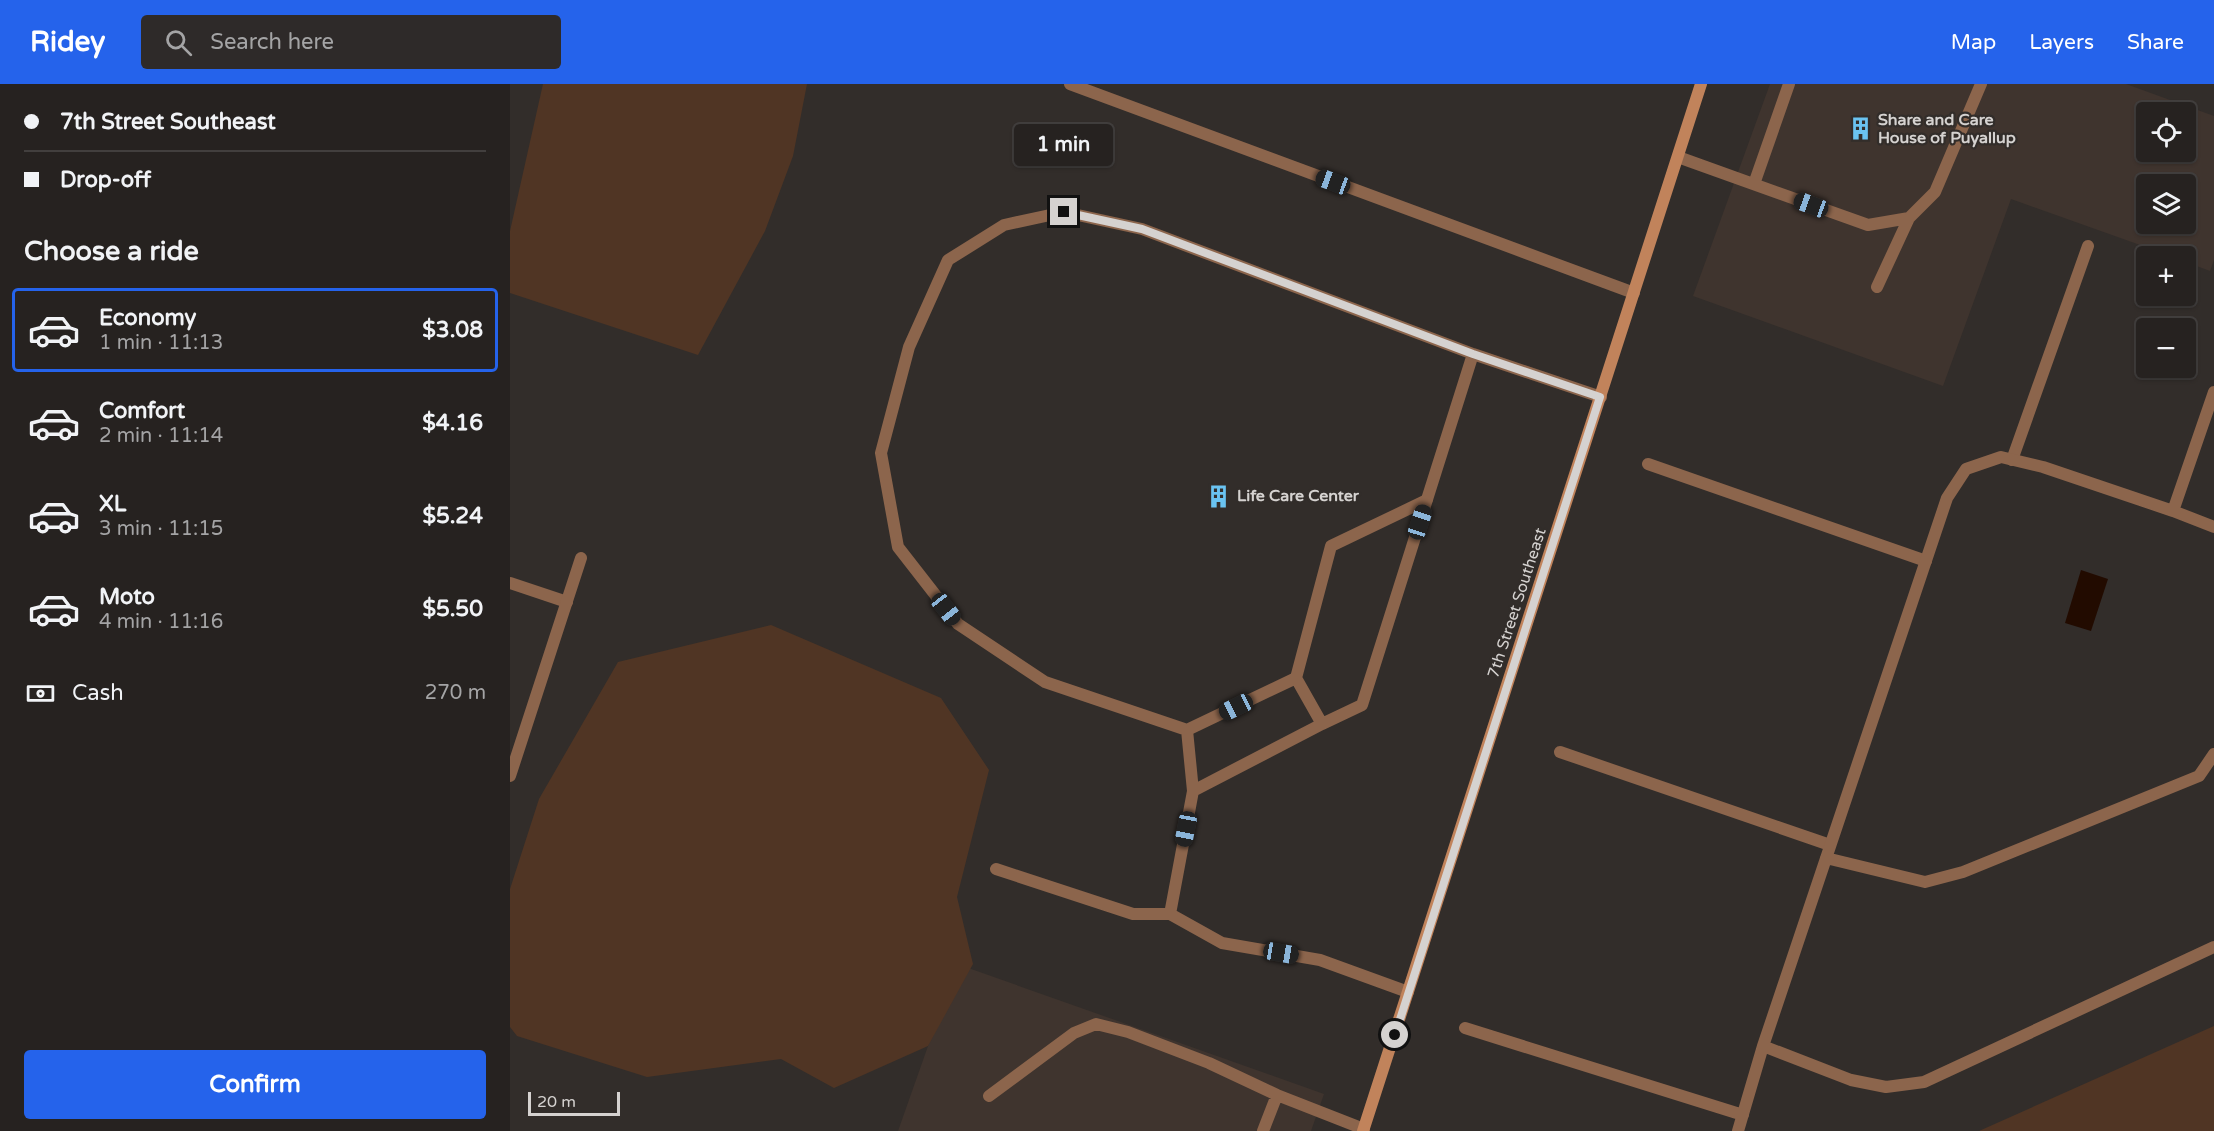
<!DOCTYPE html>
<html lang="en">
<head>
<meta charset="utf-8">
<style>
	body { margin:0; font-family:"Varela Round",sans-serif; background:#2e2a29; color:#f1f3f6; height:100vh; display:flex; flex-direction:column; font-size:22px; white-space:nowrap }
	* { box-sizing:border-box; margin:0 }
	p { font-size:20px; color:#a4a4a5 }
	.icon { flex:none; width:33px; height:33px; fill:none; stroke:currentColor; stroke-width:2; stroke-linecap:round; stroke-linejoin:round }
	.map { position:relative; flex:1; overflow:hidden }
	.drawer { display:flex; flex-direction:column; background:#262220; width:510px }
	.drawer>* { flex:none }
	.hud { display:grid; align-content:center; height:132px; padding:0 24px; background:#262220 }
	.controls { position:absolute; left:1626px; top:18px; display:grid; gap:12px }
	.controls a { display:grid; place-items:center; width:60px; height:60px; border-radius:6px; background:#262220; box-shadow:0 2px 4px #0004,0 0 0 2px #423f3e; font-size:30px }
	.scale { position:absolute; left:18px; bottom:15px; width:92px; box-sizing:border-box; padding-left:6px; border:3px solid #d5d2d0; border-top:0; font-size:16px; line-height:21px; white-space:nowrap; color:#d5d2d0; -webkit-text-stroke:4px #322d2a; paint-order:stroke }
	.end { position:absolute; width:27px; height:27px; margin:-14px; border:8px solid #d5d2d0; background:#111; box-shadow:0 0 0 3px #111 }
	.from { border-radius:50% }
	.bubble { position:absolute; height:42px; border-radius:6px; background:#262220; box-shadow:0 2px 4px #0004,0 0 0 2px #423f3e; font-size:20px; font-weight:800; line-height:42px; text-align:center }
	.car { position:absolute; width:18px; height:36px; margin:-18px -9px; border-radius:8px; box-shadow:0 0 4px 2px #0007; background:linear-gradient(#222 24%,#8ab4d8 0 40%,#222 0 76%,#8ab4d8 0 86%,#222 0) }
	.hud b { display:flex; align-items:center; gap:21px; height:57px; font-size:22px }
	.hud b+b { border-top:2px solid #423f3e }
	.hud i { width:15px; height:15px; background:#f1f3f6 }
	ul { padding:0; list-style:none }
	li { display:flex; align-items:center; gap:18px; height:84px; margin:0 12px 9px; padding:0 12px; border:3px solid transparent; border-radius:6px }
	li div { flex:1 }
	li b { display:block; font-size:22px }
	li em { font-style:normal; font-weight:800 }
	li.selected { border-color:#2563eb }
	li>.icon { width:54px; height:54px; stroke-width:1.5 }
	h2 { padding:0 24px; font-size:27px; line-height:72px }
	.pay { display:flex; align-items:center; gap:15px; height:66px; padding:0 24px; font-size:22px }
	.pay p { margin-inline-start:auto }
	.action { display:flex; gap:12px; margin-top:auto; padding:12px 24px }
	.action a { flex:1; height:69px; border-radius:6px; background:#2563eb; color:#fff; font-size:24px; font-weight:800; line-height:69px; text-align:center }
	header { display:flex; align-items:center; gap:36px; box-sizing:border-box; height:84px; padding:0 30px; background:#2563eb; color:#fff }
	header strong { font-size:28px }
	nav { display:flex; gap:33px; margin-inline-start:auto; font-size:21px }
	.search { width:420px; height:54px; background:#2e2a29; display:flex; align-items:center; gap:15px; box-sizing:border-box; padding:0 21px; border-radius:6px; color:#a4a4a5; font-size:22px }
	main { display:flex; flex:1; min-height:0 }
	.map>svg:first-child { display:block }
	.built { fill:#3f342e; fill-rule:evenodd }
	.green { fill:#503524 }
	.water { fill:#220b00 }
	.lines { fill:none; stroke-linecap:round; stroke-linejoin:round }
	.lane { stroke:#8c654c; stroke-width:12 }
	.street { stroke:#8c654c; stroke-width:12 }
	.secondary { stroke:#c1835b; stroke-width:12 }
	.route { stroke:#d5d2d0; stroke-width:8 }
	.labels { text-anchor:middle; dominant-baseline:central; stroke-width:4.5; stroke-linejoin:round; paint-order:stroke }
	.poi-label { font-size:16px; font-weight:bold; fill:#d5d2d0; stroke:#322d2a; text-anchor:start }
	.street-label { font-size:16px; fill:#d5d2d0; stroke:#322d2a }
</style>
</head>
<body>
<header>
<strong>Ridey</strong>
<div class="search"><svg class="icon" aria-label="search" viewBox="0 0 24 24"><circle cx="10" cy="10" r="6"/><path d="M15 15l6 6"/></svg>Search here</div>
<nav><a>Map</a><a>Layers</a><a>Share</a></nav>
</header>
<main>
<section class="drawer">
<div class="hud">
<b><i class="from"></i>7th Street Southeast</b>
<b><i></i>Drop-off</b>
</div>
<h2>Choose a ride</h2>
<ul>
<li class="selected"><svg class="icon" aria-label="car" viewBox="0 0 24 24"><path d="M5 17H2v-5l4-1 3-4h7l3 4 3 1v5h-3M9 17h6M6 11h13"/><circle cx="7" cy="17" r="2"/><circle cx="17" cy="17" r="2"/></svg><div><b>Economy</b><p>1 min · 11:13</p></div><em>$3.08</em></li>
<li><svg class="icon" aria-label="car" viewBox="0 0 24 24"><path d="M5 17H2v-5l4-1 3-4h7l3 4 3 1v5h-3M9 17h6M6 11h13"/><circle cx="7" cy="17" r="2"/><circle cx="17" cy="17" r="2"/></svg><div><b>Comfort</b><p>2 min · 11:14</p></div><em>$4.16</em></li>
<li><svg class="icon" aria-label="car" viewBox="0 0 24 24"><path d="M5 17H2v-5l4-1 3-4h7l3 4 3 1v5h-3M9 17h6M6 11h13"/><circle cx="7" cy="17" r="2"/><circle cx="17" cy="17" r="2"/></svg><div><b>XL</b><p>3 min · 11:15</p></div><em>$5.24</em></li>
<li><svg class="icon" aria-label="car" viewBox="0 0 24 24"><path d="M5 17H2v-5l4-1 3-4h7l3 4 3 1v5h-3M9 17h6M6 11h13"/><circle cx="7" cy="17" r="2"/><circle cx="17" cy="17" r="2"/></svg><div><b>Moto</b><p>4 min · 11:16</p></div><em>$5.50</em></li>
</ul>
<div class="pay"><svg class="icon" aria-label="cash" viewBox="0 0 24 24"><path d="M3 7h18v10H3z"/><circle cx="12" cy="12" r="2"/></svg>Cash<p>270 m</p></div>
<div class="action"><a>Confirm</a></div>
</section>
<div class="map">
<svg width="1704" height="1047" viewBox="0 0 1704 1047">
	<rect width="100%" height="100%" fill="#322d2a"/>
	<path class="built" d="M1260,0H1616L1704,32V176L1700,187L1676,178V172H1661L1501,115L1433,302L1183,212ZM1636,28H1676V68H1636ZM1636,100H1676V140H1636Z
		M447,880L814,1010L801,1047H388Z"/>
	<path class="green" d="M33,0H297L283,72L255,147L188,271L0,209V147Z
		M261,541L431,614L479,686L447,813L463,880L418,962L324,1004L271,975L137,993L7,952L0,943V805L29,715L108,578Z
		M1704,942V1047H1469Z"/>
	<path class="water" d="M1571,486L1598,495L1581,547L1555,539Z"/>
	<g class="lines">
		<path class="lane" d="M560,0L1124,209
			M1168,73L1358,141L1399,134L1425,108L1471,0
			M1244,100L1279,0
			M1367,203L1399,134
			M1502,376L1578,162
			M1138,380L1416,477
			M917,416L821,462L786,594L677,646L535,598L448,540L388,463L371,369L399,263L438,176L494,141L554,128L632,145L963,270
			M0,499L57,518
			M786,594L812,640L852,621L963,270L1091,313
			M812,640L683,707L660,830L712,859L810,876L898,908
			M677,646L683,707
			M1050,668L1320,761
			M486,785L623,830H660
			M479,1012L564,949L586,940L618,948L699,979L767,1011L854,1045
			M753,1047L767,1011"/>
		<path class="street" d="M1663,427L1704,443
			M0,692L71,474
			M1316,774L1415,798L1453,788L1689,692L1704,670
			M955,944L1233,1031
			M1253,962L1341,996L1376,1003L1414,998L1704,863
			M1228,1047L1253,962L1437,414L1456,385L1491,373L1533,383L1663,427L1704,308"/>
		<path class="secondary" d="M853,1047L1191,0"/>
	</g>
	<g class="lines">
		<path class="route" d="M554,128L632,145L963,270L1090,313L885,951"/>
	</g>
	<defs>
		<symbol id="building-bare" viewBox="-9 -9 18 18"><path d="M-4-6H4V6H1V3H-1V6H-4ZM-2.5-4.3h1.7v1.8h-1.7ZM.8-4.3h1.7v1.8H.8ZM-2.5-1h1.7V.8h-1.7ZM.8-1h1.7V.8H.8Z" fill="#6ac3f1" stroke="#322d2a" stroke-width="2.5" paint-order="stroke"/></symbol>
	</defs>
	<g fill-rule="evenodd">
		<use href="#building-bare" x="1334" y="28" width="33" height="33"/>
		<use href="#building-bare" x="692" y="396" width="33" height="33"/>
	</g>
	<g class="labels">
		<g class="poi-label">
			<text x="1368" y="36">Share and Care<tspan x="1368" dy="18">House of Puyallup</tspan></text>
			<text x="727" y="412">Life Care Center</text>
		</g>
		<g class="street-label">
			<text transform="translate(1007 519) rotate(-72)">7th Street Southeast</text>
		</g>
	</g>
</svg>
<div class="controls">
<a><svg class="icon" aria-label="locate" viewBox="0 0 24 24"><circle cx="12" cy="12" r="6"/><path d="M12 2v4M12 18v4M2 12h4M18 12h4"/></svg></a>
<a><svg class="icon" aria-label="layers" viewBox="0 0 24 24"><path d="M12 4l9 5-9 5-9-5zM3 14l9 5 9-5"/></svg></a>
<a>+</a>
<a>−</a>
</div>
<div class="scale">20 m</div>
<i class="end from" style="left:885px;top:951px"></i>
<i class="end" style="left:554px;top:128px"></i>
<div class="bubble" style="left:504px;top:40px;width:99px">1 min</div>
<i class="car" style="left:823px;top:98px;rotate:290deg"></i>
<i class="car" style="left:1301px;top:121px;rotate:290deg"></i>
<i class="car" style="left:910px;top:438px;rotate:18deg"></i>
<i class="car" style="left:436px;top:525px;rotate:142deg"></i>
<i class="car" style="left:726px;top:623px;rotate:244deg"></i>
<i class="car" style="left:676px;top:745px;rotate:191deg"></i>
<i class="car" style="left:771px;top:869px;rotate:100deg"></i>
</div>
</main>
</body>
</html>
